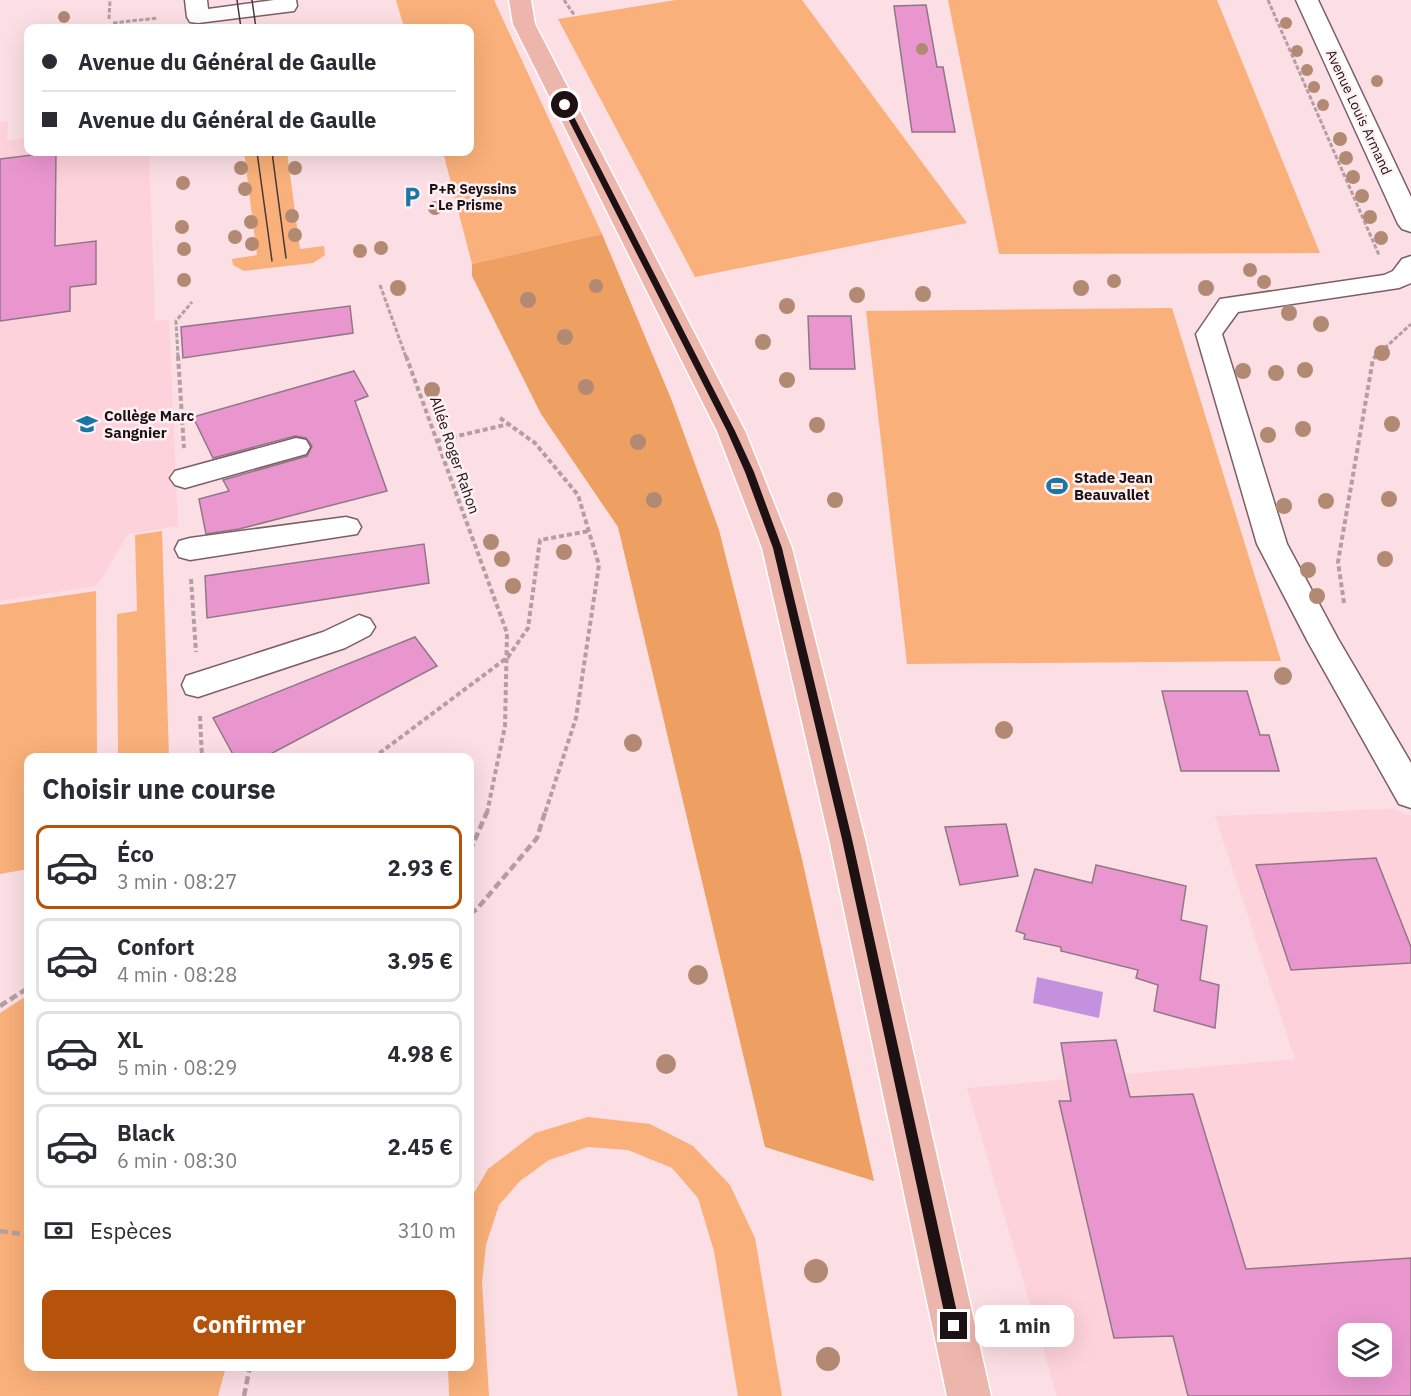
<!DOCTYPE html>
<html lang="fr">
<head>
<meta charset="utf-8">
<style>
	body { margin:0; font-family:"IBM Plex Sans",sans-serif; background:#f2f2f3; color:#2b2b33; height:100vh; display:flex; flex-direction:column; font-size:22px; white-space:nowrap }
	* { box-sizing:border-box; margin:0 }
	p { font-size:20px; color:#7c7c81 }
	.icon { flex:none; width:33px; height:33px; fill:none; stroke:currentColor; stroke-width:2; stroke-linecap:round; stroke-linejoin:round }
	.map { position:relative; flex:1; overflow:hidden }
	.sheet { position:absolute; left:24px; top:753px; width:450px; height:618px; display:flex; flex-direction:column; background:#fff; border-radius:12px; box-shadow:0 6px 24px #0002 }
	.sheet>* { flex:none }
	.hud { position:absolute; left:24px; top:24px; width:450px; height:132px; border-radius:12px; box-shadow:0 6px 24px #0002; display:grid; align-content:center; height:132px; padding:0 18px; background:#fff }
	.controls { position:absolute; left:1338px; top:1323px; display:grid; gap:12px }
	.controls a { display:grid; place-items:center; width:54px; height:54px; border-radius:12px; background:#fff; box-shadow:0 6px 24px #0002; font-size:30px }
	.end { position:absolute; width:27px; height:27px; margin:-14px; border:8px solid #1d1113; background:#fff; box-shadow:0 0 0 3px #fff }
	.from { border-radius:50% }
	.bubble { position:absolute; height:42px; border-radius:12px; background:#fff; box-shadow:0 6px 24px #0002; font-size:20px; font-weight:700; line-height:42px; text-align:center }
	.hud b { display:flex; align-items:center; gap:21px; height:57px; font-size:22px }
	.hud b+b { border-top:2px solid #e1e1e2 }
	.hud i { width:15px; height:15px; background:#2b2b33 }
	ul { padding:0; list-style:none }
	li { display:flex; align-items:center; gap:18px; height:84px; margin:0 12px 9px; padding:0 6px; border:3px solid #e1e1e2; border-radius:12px }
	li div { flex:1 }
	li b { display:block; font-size:22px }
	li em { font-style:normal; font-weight:700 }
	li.selected { border-color:#b45309 }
	li>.icon { width:54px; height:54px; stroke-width:1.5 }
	h2 { padding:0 18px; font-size:27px; line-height:72px }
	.pay { display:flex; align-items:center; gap:15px; height:66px; padding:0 18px; font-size:22px }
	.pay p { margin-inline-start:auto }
	.button { display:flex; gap:12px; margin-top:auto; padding:12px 18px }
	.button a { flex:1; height:69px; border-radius:12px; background:#b45309; color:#fff; font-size:24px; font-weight:700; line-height:69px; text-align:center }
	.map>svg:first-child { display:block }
	.built { fill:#fdd2da; fill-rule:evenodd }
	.green { fill:#f9b07a }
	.forest { fill:#ee9f62 }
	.water { fill:#c491de }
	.building { fill:#e996ce; stroke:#907787; stroke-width:1.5; fill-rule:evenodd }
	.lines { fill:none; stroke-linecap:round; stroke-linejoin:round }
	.minor-casing { stroke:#7c5f64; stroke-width:3 }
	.major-casing { stroke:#fff; stroke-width:3 }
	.path-far2 { stroke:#b59ea2; stroke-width:3; stroke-dasharray:4.5 2; stroke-linecap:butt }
	.path-far1 { stroke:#b59ea2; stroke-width:4; stroke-dasharray:5 3; stroke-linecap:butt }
	.path { stroke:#b59ea2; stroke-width:4.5; stroke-dasharray:8 4; stroke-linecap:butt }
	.minor { fill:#fff; fill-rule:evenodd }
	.major { fill:#edb6ac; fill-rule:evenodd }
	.tram { stroke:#47383b; stroke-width:1.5 }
	.tree { fill:#b28973 }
	.route { fill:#1d1113 }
	.labels { text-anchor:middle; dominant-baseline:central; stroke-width:5; stroke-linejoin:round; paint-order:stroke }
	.far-street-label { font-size:14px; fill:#1d1113; stroke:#fff1f3 }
	.far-poi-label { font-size:14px; font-weight:bold; fill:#1d1113; stroke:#fff1f3; text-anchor:start }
	.poi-label { font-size:15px; font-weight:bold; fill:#1d1113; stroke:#fff1f3; text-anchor:start }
	.street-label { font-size:15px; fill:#1d1113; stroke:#fff1f3 }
</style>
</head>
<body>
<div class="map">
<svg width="1411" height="1396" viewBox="0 0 1411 1396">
	<rect width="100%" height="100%" fill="#fbdfe4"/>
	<path class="built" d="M8,121L7,141L28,138V152H149L155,321L169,320L178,526L128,534L97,586L0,601V122Z
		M1393,809L1411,816V1396H1057L967,1088L1295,1059L1215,816ZM1348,1334H1382V1366H1348Z"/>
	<path class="green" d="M396,0H494L602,234L472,264L443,152H470V28H410L409,24H403Z
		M676,0H802L967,223L695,277L558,19Z
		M948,0H1217L1320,253L999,254Z
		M244,152H287L300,249L324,246L325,255L313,263L244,271L233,265L232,259L257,255Z
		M1172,308L1281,661L907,664L866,311Z
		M162,531L169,757H118L117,614L137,611L135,535Z
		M96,591L97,757L28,758V869L0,874V605Z
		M28,995V1366L226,1367L218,1396H0V1013Z
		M588,1117L650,1124L693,1146L730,1185L755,1238L782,1396H738L714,1251L698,1198L672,1168L628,1150L588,1147L549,1160L520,1181L499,1205L486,1245L482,1282L489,1396H449L448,1367L470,1366V1200L488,1169L535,1133Z"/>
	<path class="forest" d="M602,234L672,401L719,530L801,855L874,1181L765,1147L618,527L541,414L472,276V264Z"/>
	<path class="water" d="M1037,977L1103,992L1099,1018L1033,1003Z"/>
	<path class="building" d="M926,5L937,67H943L955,132H912L894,6Z
		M56,152L55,246L96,241V284L70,287V311L0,321V159Z
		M350,306L353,333L183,358L181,327Z
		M808,316H851L855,369H810Z
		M354,371L368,396L355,401L387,491L239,529L206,534L199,499L229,491L223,480L307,456L312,446L306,438L295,436L213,458L193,417Z
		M424,544L429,583L207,618L205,576Z
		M415,637L437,666L263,758H235L213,718Z
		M1162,691H1247L1260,735H1269L1279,771H1181Z
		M1006,824L1018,876L960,885L945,827Z
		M1376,858L1411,947V963L1291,970L1256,865Z
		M1096,865L1186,886L1181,920L1207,926L1200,980L1219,985L1215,1028L1154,1011L1158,985L1136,978L1138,970L1061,951V947L1024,939L1025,934L1016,931L1035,869L1092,883Z
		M1116,1040L1130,1097L1193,1094L1246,1269L1411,1258V1396H1188L1173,1336L1114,1338L1059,1101H1071L1061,1043ZM1348,1334H1382V1366H1348Z"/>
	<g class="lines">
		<defs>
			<path id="minor" d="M185,0H207L208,9L274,0H296L297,6L294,11L198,23L190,22L187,17Z
				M1296,0H1318L1411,197V232L1402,229L1398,224Z
				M1411,256V283L1399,288L1238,312L1222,334L1287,544L1338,639L1411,763V808L1399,804L1308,642L1257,544L1196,334L1220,299L1384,275L1393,271L1402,259Z
				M296,438L306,440L310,447L306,454L185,488L175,485L170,478L175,471Z
				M346,517L357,520L361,527L357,534L190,560L179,557L175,549L179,541L190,538Z
				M359,615L370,619L375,627L370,635L345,648L198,697L186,694L182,685L186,676L323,632Z"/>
			<path id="major" d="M509,0H531L535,24L745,431L792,548L865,839L991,1396H947L829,839L762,548L717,431L513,24Z"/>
		</defs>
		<use href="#minor" class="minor-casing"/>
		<use href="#major" class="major-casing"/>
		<path class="path-far2" d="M564,0L575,16
			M1268,0L1379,255
			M109,19L110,0
			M113,23L158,18
			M155,28H158
			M380,285L406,357
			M178,357L176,321L192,302
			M1375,357L1411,324"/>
		<path class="path-far1" d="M178,356L184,448
			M406,356L507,633L505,726L487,813
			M500,418L535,443L578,495L599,565L576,718L545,813
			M436,441L509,424
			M191,579L196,652
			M1344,603L1338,562L1373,359L1376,356
			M200,716L202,758
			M373,758L508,657L528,628L540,540L589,531"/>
		<path class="path" d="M470,851L487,812
			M470,914L477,909L537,838L545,812
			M0,1006L28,988
			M0,1231L28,1235
			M244,1396L250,1366"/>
		<use href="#minor" class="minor"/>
		<use href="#major" class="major"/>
		<path class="tram" d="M237,0L241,28
			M252,0L256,28
			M257,152L272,261
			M272,152L286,258"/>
	</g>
	<g class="tree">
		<circle cx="64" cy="17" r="6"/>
		<circle cx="1286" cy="23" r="6"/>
		<circle cx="922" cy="49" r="6"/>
		<circle cx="1297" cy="51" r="6"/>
		<circle cx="1307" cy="70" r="6"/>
		<circle cx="1377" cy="81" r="6"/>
		<circle cx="1314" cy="87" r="6"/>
		<circle cx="1323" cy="105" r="6"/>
		<circle cx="1340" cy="139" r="7"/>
		<circle cx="1346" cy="158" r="7"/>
		<circle cx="241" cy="168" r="7"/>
		<circle cx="295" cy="168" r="7"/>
		<circle cx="1353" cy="177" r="7"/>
		<circle cx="183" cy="183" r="7"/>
		<circle cx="245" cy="189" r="7"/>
		<circle cx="1362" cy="196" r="7"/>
		<circle cx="435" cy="208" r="7"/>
		<circle cx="292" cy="216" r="7"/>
		<circle cx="1370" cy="217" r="7"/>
		<circle cx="251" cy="222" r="7"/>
		<circle cx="182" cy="227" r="7"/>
		<circle cx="295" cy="235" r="7"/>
		<circle cx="235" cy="237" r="7"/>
		<circle cx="1381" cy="238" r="7"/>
		<circle cx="252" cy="244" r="7"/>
		<circle cx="381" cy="248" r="7"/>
		<circle cx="184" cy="249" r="7"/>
		<circle cx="360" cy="251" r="7"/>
		<circle cx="1250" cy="270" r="7"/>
		<circle cx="184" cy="280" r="7"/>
		<circle cx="1114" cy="281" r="7"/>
		<circle cx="1264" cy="282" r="7"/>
		<circle cx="596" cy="286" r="7"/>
		<circle cx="398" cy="288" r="8"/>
		<circle cx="1081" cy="288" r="8"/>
		<circle cx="1206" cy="288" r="8"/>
		<circle cx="923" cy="294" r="8"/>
		<circle cx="857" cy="295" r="8"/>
		<circle cx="528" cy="300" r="8"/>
		<circle cx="787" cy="306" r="8"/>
		<circle cx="1289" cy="313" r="8"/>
		<circle cx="1321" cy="324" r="8"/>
		<circle cx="565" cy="337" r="8"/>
		<circle cx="763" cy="342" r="8"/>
		<circle cx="1382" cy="353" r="8"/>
		<circle cx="1305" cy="370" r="8"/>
		<circle cx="1243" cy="371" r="8"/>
		<circle cx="1276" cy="373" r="8"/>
		<circle cx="787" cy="380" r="8"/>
		<circle cx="586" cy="387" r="8"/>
		<circle cx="432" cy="390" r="8"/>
		<circle cx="1392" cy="424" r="8"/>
		<circle cx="817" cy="425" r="8"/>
		<circle cx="1303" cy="429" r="8"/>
		<circle cx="1268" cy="435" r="8"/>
		<circle cx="638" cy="442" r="8"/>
		<circle cx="1389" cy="499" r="8"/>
		<circle cx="654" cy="500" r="8"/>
		<circle cx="835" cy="500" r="8"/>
		<circle cx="1326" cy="501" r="8"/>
		<circle cx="1284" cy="506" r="8"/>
		<circle cx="491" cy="542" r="8"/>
		<circle cx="564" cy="552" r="8"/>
		<circle cx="502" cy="559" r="8"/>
		<circle cx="1385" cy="559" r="8"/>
		<circle cx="1308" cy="570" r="8"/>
		<circle cx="513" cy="586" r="8"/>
		<circle cx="1317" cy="596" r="8"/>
		<circle cx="1283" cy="676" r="9"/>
		<circle cx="1004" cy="730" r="9"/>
		<circle cx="633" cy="743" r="9"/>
		<circle cx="698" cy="975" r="10"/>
		<circle cx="666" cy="1064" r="10"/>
		<circle cx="816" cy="1271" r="12"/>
		<circle cx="828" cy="1359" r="12"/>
	</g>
	<path class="route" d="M565,103L568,105L735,431L754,472L782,548L852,839L960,1326L958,1331L954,1333L949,1331L947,1326L842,839L773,548L745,472L727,431L561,105Z"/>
	<defs>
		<symbol id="parking-bare" viewBox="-9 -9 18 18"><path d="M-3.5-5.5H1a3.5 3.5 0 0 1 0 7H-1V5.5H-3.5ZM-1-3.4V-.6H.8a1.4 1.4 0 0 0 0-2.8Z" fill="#1a76a4" stroke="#fff1f3" stroke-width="2.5" paint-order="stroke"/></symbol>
		<symbol id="school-bare" viewBox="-9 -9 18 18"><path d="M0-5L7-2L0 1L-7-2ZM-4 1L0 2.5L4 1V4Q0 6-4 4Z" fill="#1a76a4" stroke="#fff1f3" stroke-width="2.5" paint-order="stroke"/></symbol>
		<symbol id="stadium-bare" viewBox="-9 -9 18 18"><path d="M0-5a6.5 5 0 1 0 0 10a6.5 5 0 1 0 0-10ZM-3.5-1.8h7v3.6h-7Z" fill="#1a76a4" stroke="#fff1f3" stroke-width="2.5" paint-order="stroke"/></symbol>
	</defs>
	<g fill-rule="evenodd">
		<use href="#parking-bare" x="397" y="182" width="30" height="30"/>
		<use href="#school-bare" x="72" y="409" width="30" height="30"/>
		<use href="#stadium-bare" x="1042" y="471" width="30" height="30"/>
	</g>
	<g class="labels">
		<g class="far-street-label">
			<text transform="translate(1359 112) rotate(65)">Avenue Louis Armand</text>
		</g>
		<g class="far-poi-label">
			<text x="429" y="189">P+R Seyssins<tspan x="429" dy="16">- Le Prisme</tspan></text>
		</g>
		<g class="poi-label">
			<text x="104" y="415">Collège Marc<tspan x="104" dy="17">Sangnier</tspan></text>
			<text x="1074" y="477">Stade Jean<tspan x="1074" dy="17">Beauvallet</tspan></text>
		</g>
		<g class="street-label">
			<text transform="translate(455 455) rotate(71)">Allée Roger Rahon</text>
		</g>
	</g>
</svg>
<div class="controls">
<a><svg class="icon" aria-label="layers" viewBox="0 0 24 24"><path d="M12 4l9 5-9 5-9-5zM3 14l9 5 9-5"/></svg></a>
</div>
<i class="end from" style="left:565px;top:105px"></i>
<i class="end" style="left:954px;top:1326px"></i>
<div class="bubble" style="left:975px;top:1305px;width:99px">1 min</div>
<div class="hud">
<b><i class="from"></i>Avenue du Général de Gaulle</b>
<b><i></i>Avenue du Général de Gaulle</b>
</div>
<section class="sheet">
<h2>Choisir une course</h2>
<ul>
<li class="selected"><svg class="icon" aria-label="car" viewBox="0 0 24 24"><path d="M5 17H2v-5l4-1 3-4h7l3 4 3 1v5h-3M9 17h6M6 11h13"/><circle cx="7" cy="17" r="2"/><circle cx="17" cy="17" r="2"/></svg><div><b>Éco</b><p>3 min · 08:27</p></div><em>2.93 €</em></li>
<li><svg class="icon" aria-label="car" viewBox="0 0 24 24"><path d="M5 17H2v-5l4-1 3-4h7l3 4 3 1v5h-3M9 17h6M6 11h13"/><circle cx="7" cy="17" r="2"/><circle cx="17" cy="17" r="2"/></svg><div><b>Confort</b><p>4 min · 08:28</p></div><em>3.95 €</em></li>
<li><svg class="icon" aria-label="car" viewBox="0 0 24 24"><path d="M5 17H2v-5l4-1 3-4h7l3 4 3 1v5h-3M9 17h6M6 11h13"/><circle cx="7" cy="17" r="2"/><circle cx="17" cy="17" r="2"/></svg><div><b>XL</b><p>5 min · 08:29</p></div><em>4.98 €</em></li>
<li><svg class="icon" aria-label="car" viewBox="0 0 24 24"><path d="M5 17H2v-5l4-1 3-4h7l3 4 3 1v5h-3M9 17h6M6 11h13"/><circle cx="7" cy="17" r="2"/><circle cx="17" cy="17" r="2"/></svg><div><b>Black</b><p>6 min · 08:30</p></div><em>2.45 €</em></li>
</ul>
<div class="pay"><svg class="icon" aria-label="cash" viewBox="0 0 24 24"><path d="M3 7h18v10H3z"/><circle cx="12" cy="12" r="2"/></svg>Espèces<p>310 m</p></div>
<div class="button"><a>Confirmer</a></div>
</section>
</div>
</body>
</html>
